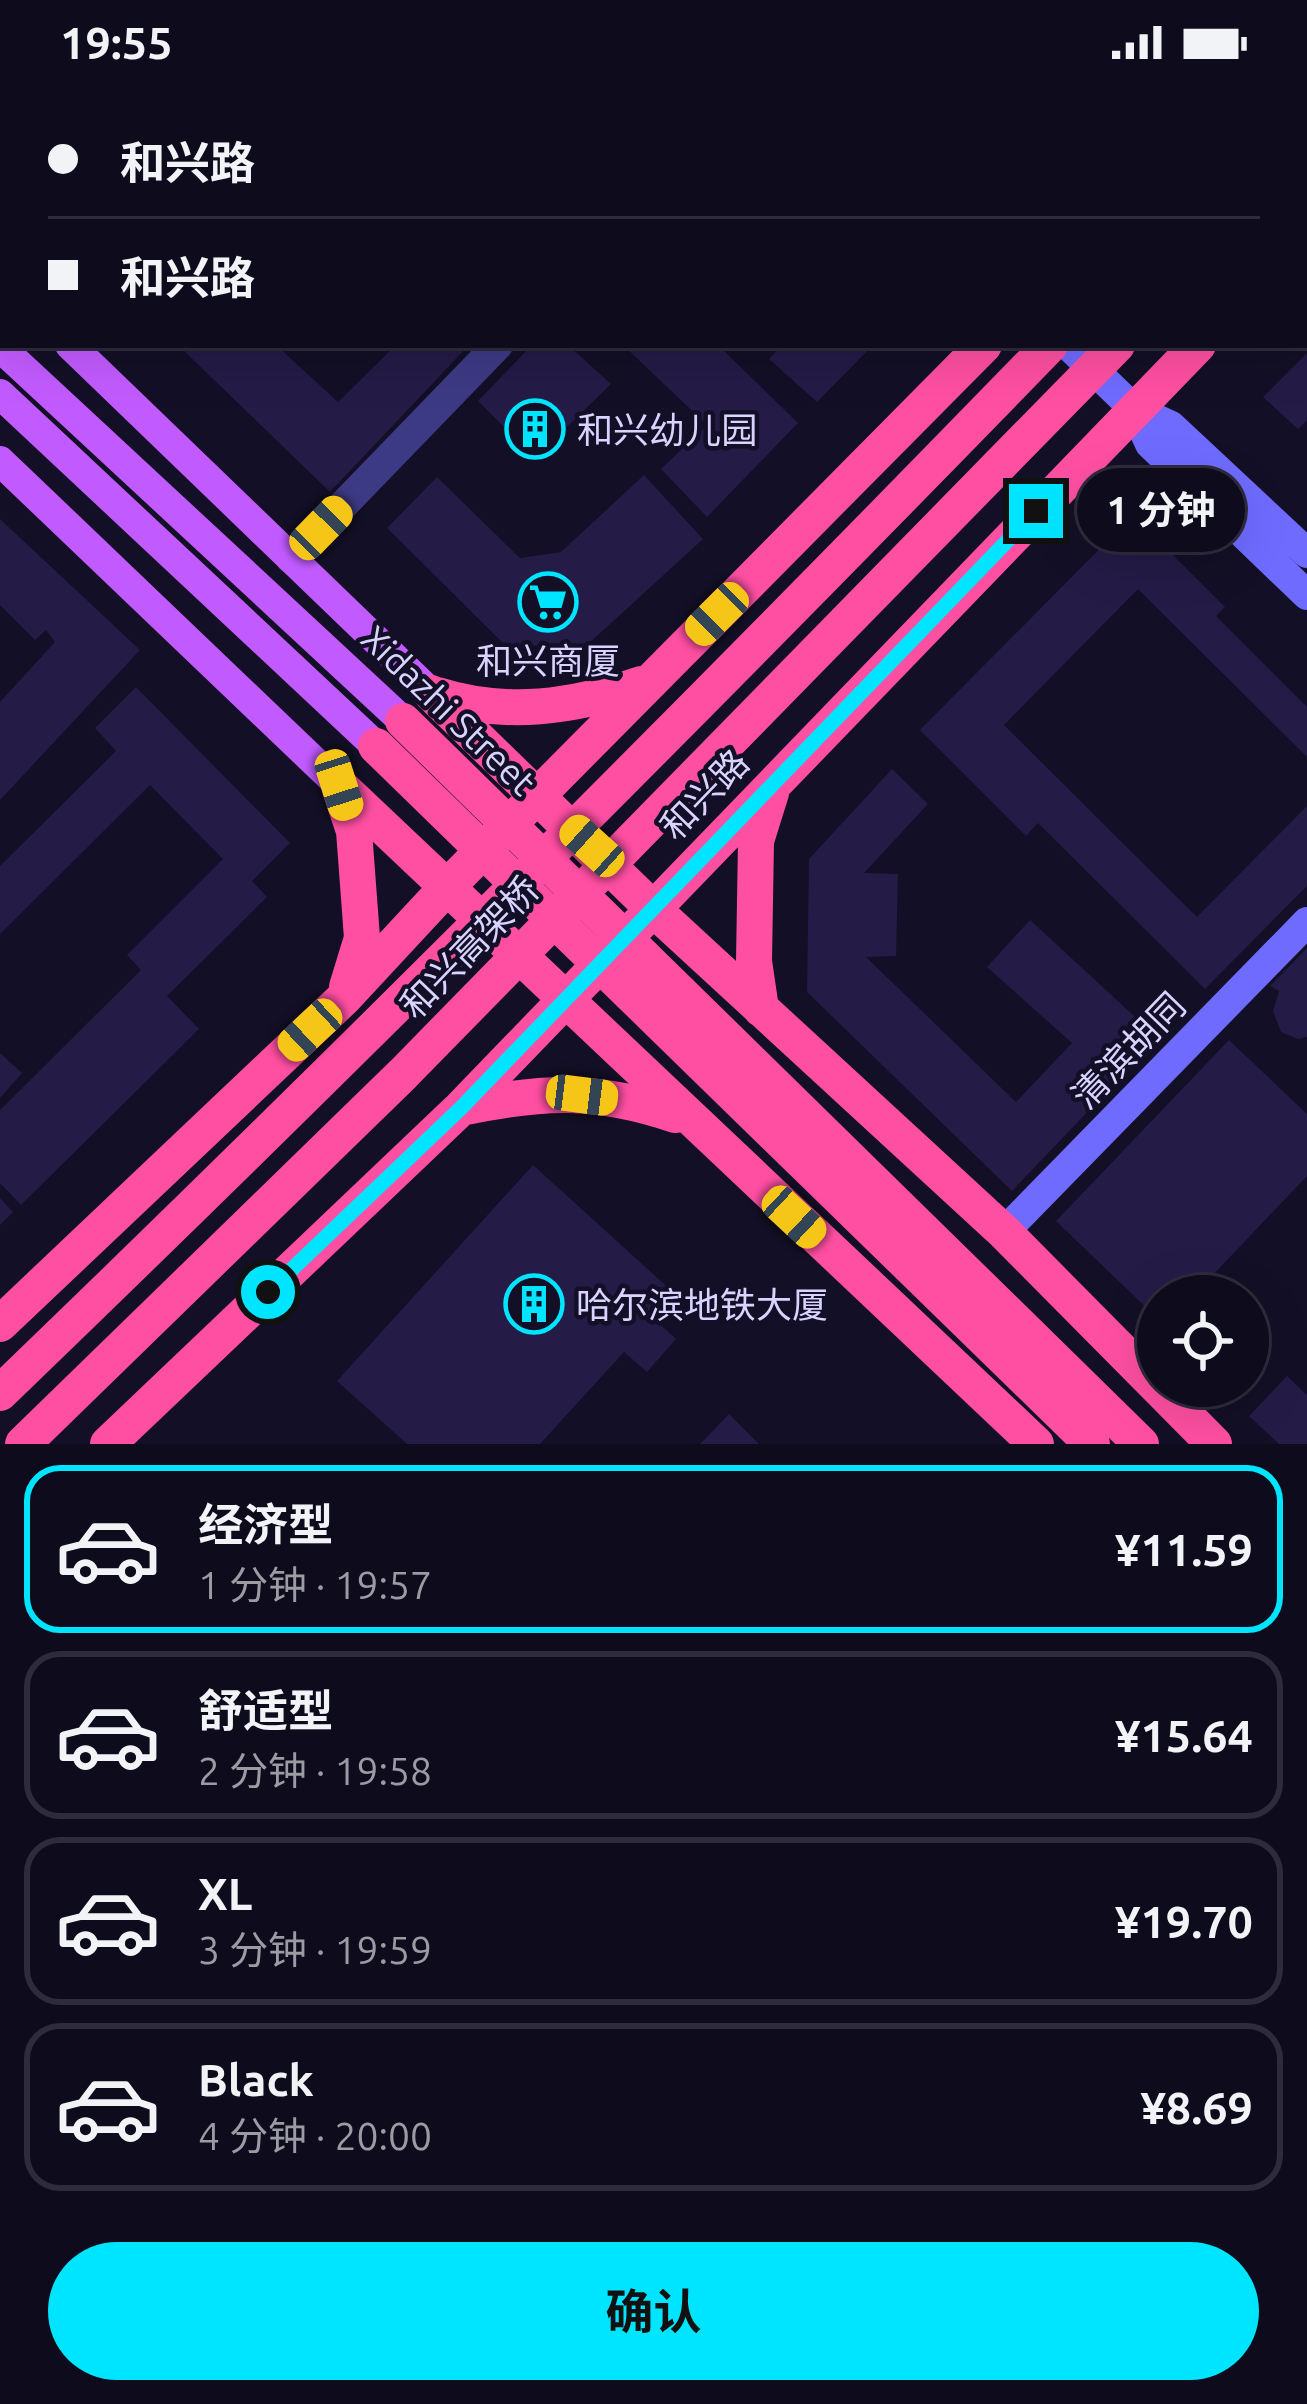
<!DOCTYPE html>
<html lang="zh">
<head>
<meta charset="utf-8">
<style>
	body { margin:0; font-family:Ubuntu,"Noto Sans SC",sans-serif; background:#171425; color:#f1f3f6; height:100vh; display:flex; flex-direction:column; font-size:45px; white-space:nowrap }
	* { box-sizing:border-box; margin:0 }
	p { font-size:39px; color:#9b9ba3 }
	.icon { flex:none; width:66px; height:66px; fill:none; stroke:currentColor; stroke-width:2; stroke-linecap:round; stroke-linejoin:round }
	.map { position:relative; height:1360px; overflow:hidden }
	.side { display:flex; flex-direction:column; background:#0e0b1c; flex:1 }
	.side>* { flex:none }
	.banner { position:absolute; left:0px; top:0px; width:1308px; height:264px; box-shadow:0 12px 48px #0002,0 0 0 3px #2e2b3b; display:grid; align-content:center; height:264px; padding:0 48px; background:#0e0b1c }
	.tools { position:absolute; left:1137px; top:1191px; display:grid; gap:24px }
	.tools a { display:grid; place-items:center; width:132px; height:132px; border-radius:50%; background:#0e0b1c; box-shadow:0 12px 48px #0002,0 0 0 3px #2e2b3b; font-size:60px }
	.end { position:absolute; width:54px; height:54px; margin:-27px; border:15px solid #00e5ff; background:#111; box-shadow:0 0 0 6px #111 }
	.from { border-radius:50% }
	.bubble { position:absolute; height:84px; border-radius:42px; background:#0e0b1c; box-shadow:0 12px 48px #0002,0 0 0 3px #2e2b3b; font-size:39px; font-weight:700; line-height:84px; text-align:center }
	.car { position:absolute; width:36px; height:72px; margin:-36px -18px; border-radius:15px; box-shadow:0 0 9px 3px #0007; background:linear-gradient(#f5c518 24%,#345 0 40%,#f5c518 0 76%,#345 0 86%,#f5c518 0) }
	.banner b { display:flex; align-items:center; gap:42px; height:114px; font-size:45px }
	.banner b+b { border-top:3px solid #2e2b3b }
	.banner i { width:30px; height:30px; background:#f1f3f6 }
	ul { padding:21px 0 0; list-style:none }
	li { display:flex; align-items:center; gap:36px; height:168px; margin:0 24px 18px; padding:0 24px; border:6px solid #2e2b3b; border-radius:36px }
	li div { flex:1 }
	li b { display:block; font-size:45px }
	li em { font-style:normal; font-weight:700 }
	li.selected { border-color:#00e5ff }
	li>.icon { width:108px; height:108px; stroke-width:1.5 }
	.button { display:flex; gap:24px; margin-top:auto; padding:24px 48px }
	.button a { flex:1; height:138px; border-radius:72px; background:#00e5ff; color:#111; font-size:48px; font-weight:700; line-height:138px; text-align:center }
	.status { display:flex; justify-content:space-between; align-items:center; height:84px; padding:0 60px; background:#0e0b1c; direction:ltr }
	.status svg { height:33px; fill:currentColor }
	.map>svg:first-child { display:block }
	.building { fill:#241b47 }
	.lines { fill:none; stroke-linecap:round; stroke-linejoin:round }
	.street { stroke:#3d3a85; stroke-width:30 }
	.secondary { stroke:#6f6bff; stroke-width:30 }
	.primary { stroke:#c25bff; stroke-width:30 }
	.highway { stroke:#ff4fa3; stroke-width:36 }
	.highway-bridge { stroke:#ff4fa3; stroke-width:36 }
	.route { stroke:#00e5ff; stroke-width:15 }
	.labels { text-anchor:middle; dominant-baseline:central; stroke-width:9; stroke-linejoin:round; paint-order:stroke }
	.poi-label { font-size:36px; fill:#d9d4ff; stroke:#130f26; text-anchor:start }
	.street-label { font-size:36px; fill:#d9d4ff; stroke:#130f26 }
</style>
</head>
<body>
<div class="status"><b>19:55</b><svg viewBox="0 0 49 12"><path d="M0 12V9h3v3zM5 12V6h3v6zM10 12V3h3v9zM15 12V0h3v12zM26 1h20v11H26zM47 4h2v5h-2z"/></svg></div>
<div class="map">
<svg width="1307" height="1360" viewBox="0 0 1307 1360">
	<rect width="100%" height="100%" fill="#130f26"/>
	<path class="building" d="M178,261H276L338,318L391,266L385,261H469L330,408Z
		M532,261H568L611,300L535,374L478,317Z
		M623,261H718L798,339L707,433L661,385L707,341Z
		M782,261H873L817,318L769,275Z
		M1307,269V336L1298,345L1263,313Z
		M644,391L703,455L586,562L505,561L387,444L437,393L520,474L561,468Z
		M1141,423L1181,462L1173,471L1225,523L1216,532L1307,623V673L1138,505L1004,641L1197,833L1307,722V802L1205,905L1038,739L1026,752L920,646Z
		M0,435L140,566L0,716V618L55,558L46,546L35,556L0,521Z
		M136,603L290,759L252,797L267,813L167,912L199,945L21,1121L0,1099V1026L141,886L127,871L223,775L150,701L0,850V782L116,667L95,644Z
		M892,685L928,720L864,789L898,790L896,872L866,873L1016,1018L1072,959L987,883L1030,836L1158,954L1012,1107L807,908L809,775Z
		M1307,864V953L1298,955L1281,948L1273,927L1279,907L1270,902Z
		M1229,956L1307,1030V1092L1193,1212H1158V1235L1056,1137Z
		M0,969L22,989L0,1014Z
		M533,1081L673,1208L651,1232L676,1255L647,1288L624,1268L540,1360H407L337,1297Z
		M0,1114L13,1128L0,1141Z
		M1287,1292L1307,1311V1360H1279L1249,1332Z
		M729,1330L759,1360H700Z"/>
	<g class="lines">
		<path class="street" d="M90,3L94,0
			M748,3L751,0
			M0,70L3,68
			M291,475L498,261"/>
		<path class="secondary" d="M799,0L802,3
			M1068,261L1134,325L1150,360L1307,511
			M1134,325L1171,342L1307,469
			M1004,1148L1307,838"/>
		<path class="primary" d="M0,194L3,197
			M70,261L431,609
			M0,263L403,637
			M0,310L376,662
			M0,377L339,701"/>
		<path class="highway" d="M1235,3L1238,0
			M1300,3L1302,0
			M1305,69L1307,67
			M1305,155L1307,153
			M431,609L652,824L1004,1148L1214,1360
			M437,611C507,633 573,623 641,600
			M339,701L1036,1360
			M340,705L354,747L362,854L347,903
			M761,925L754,877L756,757L771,709
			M461,1024C541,1007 596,1004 675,1031
			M0,1240L344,914L448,802L984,261
			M108,1360L461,1024L1198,261"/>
		<path class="highway-bridge" d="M403,637L1141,1360
			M376,662L1092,1360
			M0,1309C356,966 705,616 1050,261
			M23,1360L403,990L1117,261"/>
	</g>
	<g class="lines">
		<path class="route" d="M268,1208L461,1024L1036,427"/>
	</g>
	<defs>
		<symbol id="building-ring" viewBox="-11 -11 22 22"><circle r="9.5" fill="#130f26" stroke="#00e5ff" stroke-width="1.5"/><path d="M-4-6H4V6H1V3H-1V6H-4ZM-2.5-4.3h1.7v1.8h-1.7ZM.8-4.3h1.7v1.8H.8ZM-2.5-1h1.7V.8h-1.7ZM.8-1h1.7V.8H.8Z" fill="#00e5ff"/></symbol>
		<symbol id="supermarket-ring" viewBox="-11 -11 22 22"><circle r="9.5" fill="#130f26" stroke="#00e5ff" stroke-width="1.5"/><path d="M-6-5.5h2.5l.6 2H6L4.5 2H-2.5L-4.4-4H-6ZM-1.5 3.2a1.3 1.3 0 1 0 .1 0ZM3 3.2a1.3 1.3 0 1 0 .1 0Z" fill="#00e5ff"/></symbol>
	</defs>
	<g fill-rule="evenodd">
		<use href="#building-ring" x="502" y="312" width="66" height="66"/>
		<use href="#supermarket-ring" x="515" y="485" width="66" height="66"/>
		<use href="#building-ring" x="501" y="1187" width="66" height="66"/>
	</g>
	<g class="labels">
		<g class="poi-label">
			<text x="577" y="345">和兴幼儿园</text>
			<text x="548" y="576" text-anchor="middle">和兴商厦</text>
			<text x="576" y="1220">哈尔滨地铁大厦</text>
		</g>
		<g class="street-label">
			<text transform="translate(449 626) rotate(44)">Xidazhi Street</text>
			<text transform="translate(704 710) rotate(-46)">和兴路</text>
			<text transform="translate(469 863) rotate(-46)">和兴高架桥</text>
			<text transform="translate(1128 966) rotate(-46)">清滨胡同</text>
		</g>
	</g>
</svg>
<div class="tools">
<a><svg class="icon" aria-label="locate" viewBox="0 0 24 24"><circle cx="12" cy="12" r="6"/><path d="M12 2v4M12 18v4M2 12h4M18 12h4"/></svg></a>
</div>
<i class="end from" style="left:268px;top:1208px"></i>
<i class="end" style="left:1036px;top:427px"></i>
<div class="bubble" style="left:1077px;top:384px;width:168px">1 分钟</div>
<i class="car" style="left:321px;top:444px;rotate:44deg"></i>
<i class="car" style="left:717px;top:530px;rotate:225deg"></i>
<i class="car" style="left:339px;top:701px;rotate:162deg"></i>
<i class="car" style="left:592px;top:762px;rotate:312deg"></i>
<i class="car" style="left:310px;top:946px;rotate:227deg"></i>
<i class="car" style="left:582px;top:1011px;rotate:97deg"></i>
<i class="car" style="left:794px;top:1133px;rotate:133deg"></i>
<div class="banner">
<b><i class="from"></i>和兴路</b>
<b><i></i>和兴路</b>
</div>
</div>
<section class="side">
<ul>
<li class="selected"><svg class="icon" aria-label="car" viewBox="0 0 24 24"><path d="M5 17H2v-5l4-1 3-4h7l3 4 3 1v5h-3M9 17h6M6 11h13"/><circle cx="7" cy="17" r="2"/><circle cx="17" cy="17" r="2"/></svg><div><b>经济型</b><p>1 分钟 · 19:57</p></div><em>¥11.59</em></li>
<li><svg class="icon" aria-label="car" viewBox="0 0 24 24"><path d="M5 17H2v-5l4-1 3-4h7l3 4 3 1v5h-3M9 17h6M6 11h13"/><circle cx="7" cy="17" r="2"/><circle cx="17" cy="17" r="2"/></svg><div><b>舒适型</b><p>2 分钟 · 19:58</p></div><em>¥15.64</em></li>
<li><svg class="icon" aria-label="car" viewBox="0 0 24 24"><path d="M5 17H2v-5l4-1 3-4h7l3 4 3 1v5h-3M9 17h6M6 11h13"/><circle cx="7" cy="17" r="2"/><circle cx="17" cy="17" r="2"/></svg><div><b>XL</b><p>3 分钟 · 19:59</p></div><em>¥19.70</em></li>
<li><svg class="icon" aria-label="car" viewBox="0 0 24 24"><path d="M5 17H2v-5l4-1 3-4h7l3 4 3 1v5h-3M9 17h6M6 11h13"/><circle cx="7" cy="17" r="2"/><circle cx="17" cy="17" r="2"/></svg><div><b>Black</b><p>4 分钟 · 20:00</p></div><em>¥8.69</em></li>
</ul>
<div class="button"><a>确认</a></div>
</section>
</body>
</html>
